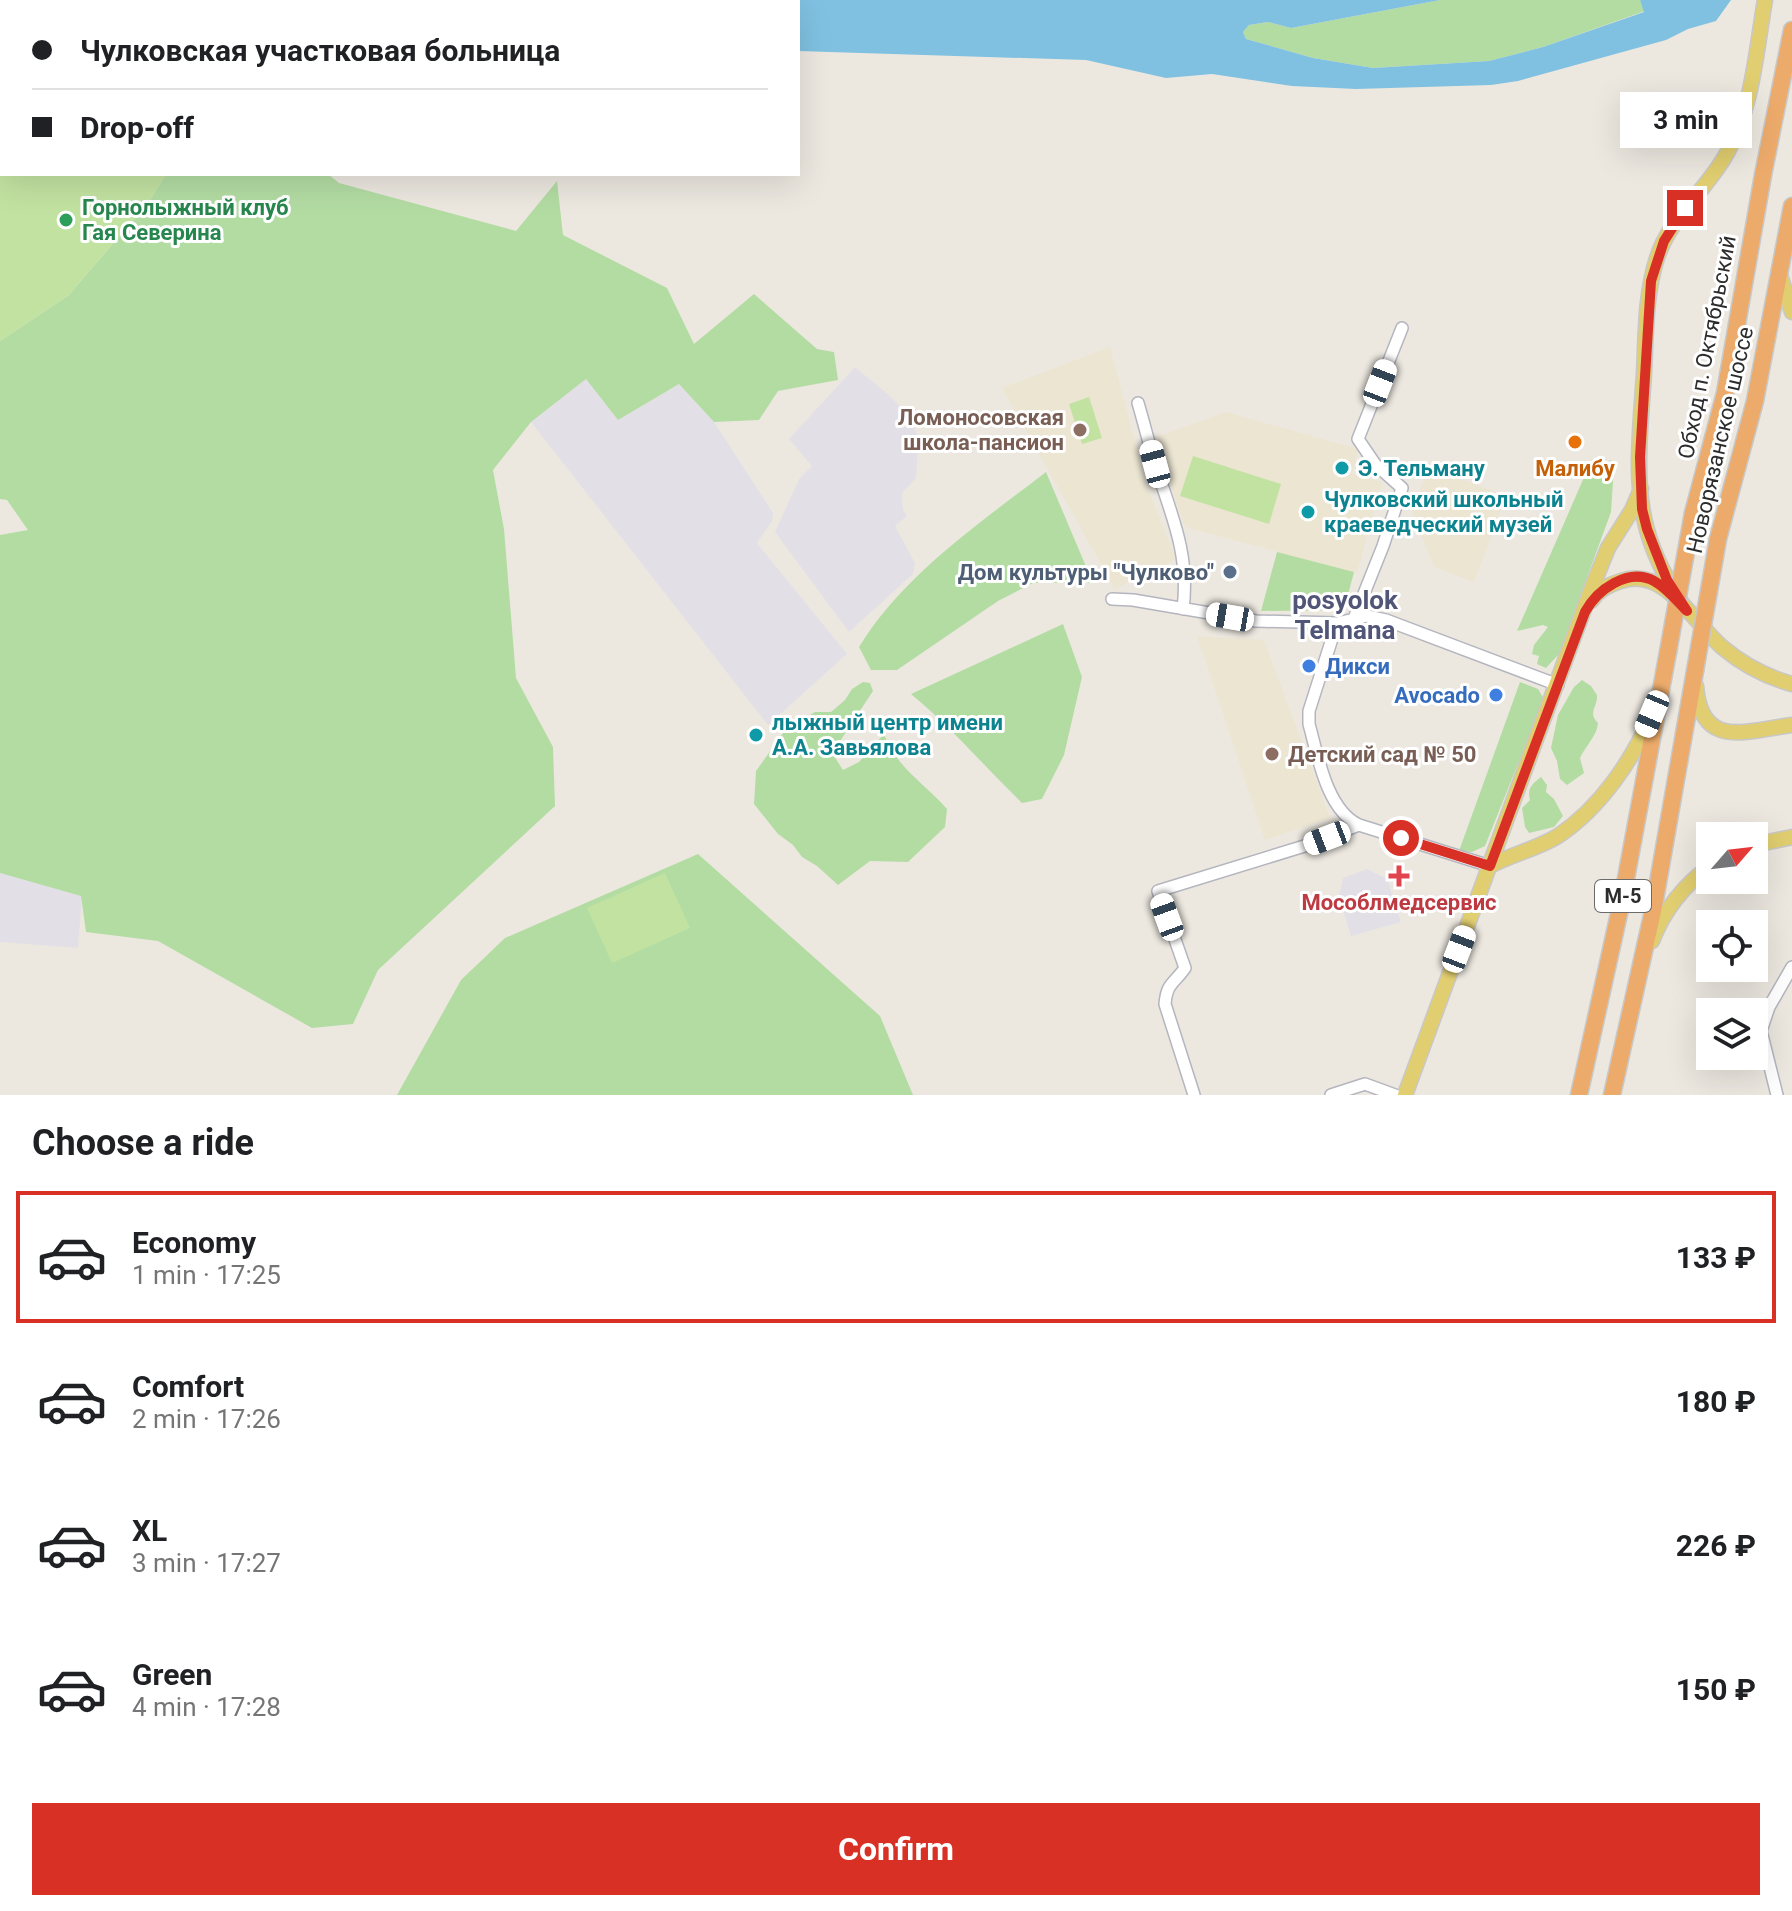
<!DOCTYPE html>
<html lang="en">
<head>
<meta charset="utf-8">
<style>
	body { margin:0; font-family:Roboto,sans-serif; background:#f6f6f6; color:#202124; height:100vh; display:flex; flex-direction:column; font-size:30px; white-space:nowrap }
	* { box-sizing:border-box; margin:0 }
	p { font-size:26px; color:#757577 }
	.icon { flex:none; width:44px; height:44px; fill:none; stroke:currentColor; stroke-width:2; stroke-linecap:round; stroke-linejoin:round }
	.map { position:relative; height:1095px; overflow:hidden }
	.side { display:flex; flex-direction:column; background:#fff; flex:1 }
	.side>* { flex:none }
	.top-card { position:absolute; left:0px; top:0px; width:800px; height:176px; box-shadow:0 8px 32px #0002; display:grid; align-content:center; height:176px; padding:0 32px; background:#fff }
	.needle { width:52px; rotate:62deg }
	.controls { position:absolute; left:1696px; top:822px; display:grid; gap:16px }
	.controls a { display:grid; place-items:center; width:72px; height:72px; border-radius:0px; background:#fff; box-shadow:0 8px 32px #0002; font-size:40px }
	.end { position:absolute; width:36px; height:36px; margin:-18px; border:10px solid #d93025; background:#fff; box-shadow:0 0 0 4px #fff }
	.from { border-radius:50% }
	.bubble { position:absolute; height:56px; border-radius:0px; background:#fff; box-shadow:0 8px 32px #0002; font-size:26px; font-weight:700; line-height:56px; text-align:center }
	.car { position:absolute; width:24px; height:48px; margin:-24px -12px; border-radius:10px; box-shadow:0 0 6px 2px #0007; background:linear-gradient(#fff 24%,#345 0 40%,#fff 0 76%,#345 0 86%,#fff 0) }
	.top-card b { display:flex; align-items:center; gap:28px; height:76px; font-size:30px }
	.top-card b+b { border-top:2px solid #e0e0e0 }
	.top-card i { width:20px; height:20px; background:#202124 }
	ul { padding:0; list-style:none }
	li { display:flex; align-items:center; gap:24px; height:132px; margin:0 16px 12px; padding:0 16px; border:4px solid transparent; border-radius:0px }
	li div { flex:1 }
	li b { display:block; font-size:30px }
	li em { font-style:normal; font-weight:700 }
	li.current { border-color:#d93025 }
	li>.icon { width:72px; height:72px; stroke-width:1.5 }
	h2 { padding:0 32px; font-size:36px; line-height:96px }
	.button { display:flex; gap:16px; margin-top:auto; padding:16px 32px }
	.button a { flex:1; height:92px; border-radius:0px; background:#d93025; color:#fff; font-size:32px; font-weight:700; line-height:92px; text-align:center }
	.map>svg:first-child { display:block }
	.industrial { fill:#e2e0e6 }
	.education { fill:#ebe5d2 }
	.green { fill:#b3dca3 }
	.pitch { fill:#c2e2a1 }
	.water { fill:#80c1e1 }
	.lines { fill:none; stroke-linecap:round; stroke-linejoin:round }
	.minor-casing { stroke:#b4b5be; stroke-width:14 }
	.major-casing { stroke:#c8c8c8; stroke-width:17 }
	.highway-casing { stroke:#c8c8c8; stroke-width:19 }
	.minor { stroke:#fff; stroke-width:11 }
	.major { stroke:#e1ce70; stroke-width:14 }
	.highway { stroke:#ecab6b; stroke-width:16 }
	.highway-bridge-casing { stroke:#c8c8c8; stroke-width:19; stroke-linecap:butt }
	.highway-bridge { stroke:#ecab6b; stroke-width:16 }
	.route { stroke:#d93025; stroke-width:10 }
	.leisure-dot { fill:#2e9e5b; stroke:#fff; stroke-width:3 }
	.education-dot { fill:#8d6e63; stroke:#fff; stroke-width:3 }
	.food-dot { fill:#e8710a; stroke:#fff; stroke-width:3 }
	.culture-dot { fill:#0f9aa8; stroke:#fff; stroke-width:3 }
	.service-dot { fill:#5c6f8a; stroke:#fff; stroke-width:3 }
	.shop-dot { fill:#3f7fe0; stroke:#fff; stroke-width:3 }
	.health-dot { fill:#e0444e; stroke:#fff; stroke-width:3 }
	.labels { text-anchor:middle; dominant-baseline:central; stroke-width:6; stroke-linejoin:round; paint-order:stroke }
	.shield { fill:#fff; stroke:#6b6b6b; stroke-width:2 }
	.shield-label { font-size:20px; font-weight:bold; fill:#2c2c2c }
	.leisure-label { font-size:22px; font-weight:bold; fill:#27864d; stroke:#fff; text-anchor:start }
	.street-label { font-size:22px; fill:#2c2c2c; stroke:#fff }
	.education-label { font-size:22px; font-weight:bold; fill:#785e54; stroke:#fff; text-anchor:end }
	.culture-label { font-size:22px; font-weight:bold; fill:#0d838f; stroke:#fff; text-anchor:start }
	.food-label { font-size:22px; font-weight:bold; fill:#c56008; stroke:#fff }
	.service-label { font-size:22px; font-weight:bold; fill:#4e5e75; stroke:#fff; text-anchor:end }
	.shop-label { font-size:22px; font-weight:bold; fill:#366cbe; stroke:#fff; text-anchor:start }
	.health-label { font-size:22px; font-weight:bold; fill:#be3a42; stroke:#fff }
	.quarter-label { font-size:26px; font-weight:bold; fill:#515678; stroke:#fff }
</style>
</head>
<body>
<div class="map">
<svg width="1792" height="1095" viewBox="0 0 1792 1095">
	<rect width="100%" height="100%" fill="#ece8e0"/>
	<path class="industrial" d="M855,367L889,395L907,414L919,438L916,478L902,493L903,510L907,516L895,526L915,563L913,574L849,632L775,532L799,479L812,466L789,439Z
		M586,379L618,420L679,384L714,422L773,513L772,521L757,543L847,654L768,725L531,422Z
		M1367,869L1387,879L1401,922L1351,936L1339,896L1343,878Z
		M0,873L82,896L78,948L0,942Z"/>
	<path class="education" d="M1110,347L1147,487L1176,559L1115,589L1002,388Z
		M1226,412L1358,449L1352,474L1382,482L1357,573L1185,527L1154,438Z
		M1429,467L1506,496L1474,582L1434,567L1412,511Z
		M1197,636L1264,640L1330,818L1265,840Z"/>
	<path class="green" d="M1440,0H1640L1645,11L1543,47L1489,61L1373,68L1313,58L1246,39L1243,32L1249,25L1268,22L1291,28Z
		M166,174H328L339,183L516,231L557,181L563,235L667,288L694,344L754,294L817,349L834,352L838,380L778,391L759,420L714,422L679,384L618,420L586,379L531,422L493,470L504,529L516,678L553,747L555,806L378,970L353,1024L312,1028L158,941L86,932L81,896L0,873V535L28,530L7,500L0,499V341L69,295L150,200Z
		M1592,459L1600,466L1611,460L1614,466L1611,512L1559,654L1546,668L1537,664L1539,656L1532,654L1534,645L1548,627L1543,625L1517,631Z
		M1046,472L1093,583H1033L998,601L897,670H871L859,647C904,574 980,523 1046,472Z
		M1277,552L1354,572L1344,610L1261,611Z
		M1063,624L1082,677L1064,755L1042,799L1022,803C985,767 951,727 911,694Z
		M1582,680L1591,686L1597,695C1598,706 1587,713 1598,723C1597,736 1586,745 1580,758L1584,773L1567,785L1560,779L1557,761L1551,748L1558,715L1574,687Z
		M863,682L870,683L873,691L842,738L834,756L843,770L859,762L884,734C897,768 924,783 947,809L945,827L908,862L870,861L838,885L817,866L802,857L793,845L778,834L754,804L756,771L786,729L815,712H831L845,700L852,689Z
		M1520,682L1538,689L1544,699L1485,846L1472,852L1459,851Z
		M1541,777L1547,785L1546,792L1554,799L1563,816L1554,827L1529,833L1525,827L1522,808L1530,800C1527,788 1532,784 1541,777Z
		M698,854L880,1016L913,1095H397L461,980L505,938Z"/>
	<path class="pitch" d="M0,136L2,174H166L150,200L69,295L0,341Z
		M1089,397L1102,438L1082,444L1069,404Z
		M1193,456L1281,484L1269,524L1180,496Z
		M665,873L690,928L612,963L587,908Z"/>
	<path class="water" d="M0,0H1440L1291,28L1268,22L1249,25L1243,32L1246,39L1313,58L1373,68L1489,61L1543,47L1644,12L1640,0H1731L1716,21L1688,29L1666,40L1518,81L1491,85L1356,89L1292,86L1212,74L1166,78L1086,60L798,51V2H2L0,84Z"/>
	<g class="lines">
		<defs>
			<path id="minor" d="M1138,403C1144,423 1149,444 1155,464C1171,514 1190,554 1183,609
				M1112,599L1133,600L1256,621L1337,623L1367,616L1386,620L1558,685
				M1353,621L1383,546L1402,488L1375,464L1358,439L1402,328
				M1337,623L1309,711V724C1318,757 1327,810 1359,825L1490,866
				M1194,1095L1165,1004C1167,982 1174,984 1185,968L1158,891L1311,844L1359,825
				M1331,1095L1365,1084L1395,1095
				M1777,1095L1761,1031L1769,1007L1792,967"/>
			<path id="major" d="M1779,272L1792,312
				M1591,601C1598,590 1608,585 1621,581C1665,566 1693,622 1722,647C1742,664 1767,677 1792,684
				M1687,611C1670,586 1655,559 1647,530C1633,480 1641,424 1644,373C1646,335 1645,295 1657,258C1670,217 1707,190 1727,153C1753,107 1756,51 1765,0
				M1696,686C1701,750 1746,731 1792,725
				M1754,845L1792,837
				M1490,866C1512,854 1537,849 1558,836C1600,808 1632,761 1652,715
				M1652,941C1664,910 1683,886 1710,866
				M1405,1095L1591,590L1608,548L1632,510L1641,489"/>
			<path id="highway" d="M1693,513L1725,393L1763,175L1792,30
				M1718,539L1755,401L1792,206
				M1579,1095L1622,900L1668,652
				M1612,1095L1653,911L1695,671"/>
		</defs>
		<use href="#minor" class="minor-casing"/>
		<use href="#major" class="major-casing"/>
		<use href="#highway" class="highway-casing"/>
		<use href="#minor" class="minor"/>
		<use href="#major" class="major"/>
		<use href="#highway" class="highway"/>
		<defs>
			<path id="highway-bridge" d="M1668,652L1693,513
				M1695,671L1718,539"/>
		</defs>
		<use href="#highway-bridge" class="highway-bridge-casing"/>
		<use href="#highway-bridge" class="highway-bridge"/>
	</g>
	<g class="lines">
		<path class="route" d="M1401,838L1490,866L1585,612C1597,590 1628,567 1654,581C1667,588 1677,601 1687,611L1667,580L1647,529L1642,509L1640,457L1651,281L1664,241L1685,208"/>
	</g>
	<circle class="leisure-dot" cx="66" cy="220" r="8"/>
	<g class="education-dot">
		<circle cx="1080" cy="430" r="8"/>
		<circle cx="1272" cy="754" r="8"/>
	</g>
	<circle class="food-dot" cx="1575" cy="442" r="8"/>
	<g class="culture-dot">
		<circle cx="1342" cy="468" r="8"/>
		<circle cx="1308" cy="512" r="8"/>
		<circle cx="756" cy="735" r="8"/>
	</g>
	<circle class="service-dot" cx="1230" cy="572" r="8"/>
	<g class="shop-dot">
		<circle cx="1309" cy="666" r="8"/>
		<circle cx="1496" cy="695" r="8"/>
	</g>
	<path class="health-dot" d="M1395 864h8v8h8v8h-8v8h-8v-8h-8v-8h8z"/>
	<g class="labels">
		<rect class="shield" x="1595" y="880" width="56" height="32" rx="6"/>
		<g class="shield-label">
			<text x="1623" y="896">М-5</text>
		</g>
		<g class="leisure-label">
			<text x="82" y="207">Горнолыжный клуб<tspan x="82" dy="25">Гая Северина</tspan></text>
		</g>
		<g class="street-label">
			<text transform="translate(1707 347) rotate(-79)">Обход п. Октябрьский</text>
			<text transform="translate(1720 440) rotate(-77)">Новорязанское шоссе</text>
		</g>
		<g class="education-label">
			<text x="1064" y="417">Ломоносовская<tspan x="1064" dy="25">школа-пансион</tspan></text>
			<text x="1288" y="754" text-anchor="start">Детский сад № 50</text>
		</g>
		<g class="culture-label">
			<text x="1358" y="468">Э. Тельману</text>
			<text x="1324" y="499">Чулковский школьный<tspan x="1324" dy="25">краеведческий музей</tspan></text>
			<text x="772" y="722">лыжный центр имени<tspan x="772" dy="25">А.А. Завьялова</tspan></text>
		</g>
		<g class="food-label">
			<text x="1575" y="468">Малибу</text>
		</g>
		<g class="service-label">
			<text x="1214" y="572">Дом культуры "Чулково"</text>
		</g>
		<g class="shop-label">
			<text x="1325" y="666">Дикси</text>
			<text x="1480" y="695" text-anchor="end">Avocado</text>
		</g>
		<g class="health-label">
			<text x="1399" y="902">Мособлмедсервис</text>
		</g>
		<g class="quarter-label">
			<text x="1345" y="600">posyolok<tspan x="1345" dy="30">Telmana</tspan></text>
		</g>
	</g>
</svg>
<div class="controls">
<a><svg class="needle" viewBox="-14 -14 28 28"><path d="M0-13l5 13h-10z" fill="#e53935"/><path d="M0 13l5-13h-10z" fill="#757577"/></svg></a>
<a><svg class="icon" aria-label="locate" viewBox="0 0 24 24"><circle cx="12" cy="12" r="6"/><path d="M12 2v4M12 18v4M2 12h4M18 12h4"/></svg></a>
<a><svg class="icon" aria-label="layers" viewBox="0 0 24 24"><path d="M12 4l9 5-9 5-9-5zM3 14l9 5 9-5"/></svg></a>
</div>
<i class="end from" style="left:1401px;top:838px"></i>
<i class="end" style="left:1685px;top:208px"></i>
<div class="bubble" style="left:1620px;top:92px;width:132px">3 min</div>
<i class="car" style="left:1380px;top:383px;rotate:21deg"></i>
<i class="car" style="left:1155px;top:464px;rotate:345deg"></i>
<i class="car" style="left:1230px;top:617px;rotate:280deg"></i>
<i class="car" style="left:1652px;top:714px;rotate:203deg"></i>
<i class="car" style="left:1327px;top:838px;rotate:249deg"></i>
<i class="car" style="left:1167px;top:917px;rotate:340deg"></i>
<i class="car" style="left:1459px;top:949px;rotate:21deg"></i>
<div class="top-card">
<b><i class="from"></i>Чулковская участковая больница</b>
<b><i></i>Drop-off</b>
</div>
</div>
<section class="side">
<h2>Choose a ride</h2>
<ul>
<li class="current"><svg class="icon" aria-label="car" viewBox="0 0 24 24"><path d="M5 17H2v-5l4-1 3-4h7l3 4 3 1v5h-3M9 17h6M6 11h13"/><circle cx="7" cy="17" r="2"/><circle cx="17" cy="17" r="2"/></svg><div><b>Economy</b><p>1 min · 17:25</p></div><em>133 ₽</em></li>
<li><svg class="icon" aria-label="car" viewBox="0 0 24 24"><path d="M5 17H2v-5l4-1 3-4h7l3 4 3 1v5h-3M9 17h6M6 11h13"/><circle cx="7" cy="17" r="2"/><circle cx="17" cy="17" r="2"/></svg><div><b>Comfort</b><p>2 min · 17:26</p></div><em>180 ₽</em></li>
<li><svg class="icon" aria-label="car" viewBox="0 0 24 24"><path d="M5 17H2v-5l4-1 3-4h7l3 4 3 1v5h-3M9 17h6M6 11h13"/><circle cx="7" cy="17" r="2"/><circle cx="17" cy="17" r="2"/></svg><div><b>XL</b><p>3 min · 17:27</p></div><em>226 ₽</em></li>
<li><svg class="icon" aria-label="car" viewBox="0 0 24 24"><path d="M5 17H2v-5l4-1 3-4h7l3 4 3 1v5h-3M9 17h6M6 11h13"/><circle cx="7" cy="17" r="2"/><circle cx="17" cy="17" r="2"/></svg><div><b>Green</b><p>4 min · 17:28</p></div><em>150 ₽</em></li>
</ul>
<div class="button"><a>Confirm</a></div>
</section>
</body>
</html>
